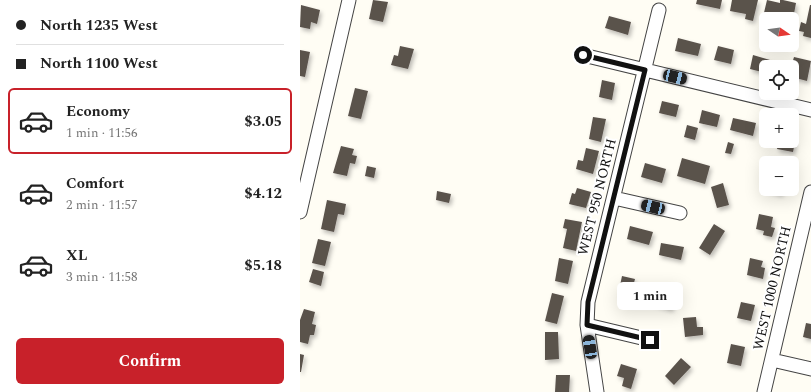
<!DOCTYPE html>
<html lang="en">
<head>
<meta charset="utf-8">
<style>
	body { margin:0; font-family:Spectral,serif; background:#f6f6f6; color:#222; height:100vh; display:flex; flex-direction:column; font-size:15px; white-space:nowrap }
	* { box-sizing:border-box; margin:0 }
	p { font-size:13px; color:#767676 }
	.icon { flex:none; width:22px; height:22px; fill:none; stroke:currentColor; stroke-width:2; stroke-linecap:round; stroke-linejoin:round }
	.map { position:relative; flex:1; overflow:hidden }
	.drawer { display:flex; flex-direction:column; background:#fff; width:300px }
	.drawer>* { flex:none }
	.guide { display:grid; align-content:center; height:88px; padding:0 16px; background:#fff }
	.needle { width:26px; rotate:103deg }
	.controls { position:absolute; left:459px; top:12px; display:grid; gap:8px }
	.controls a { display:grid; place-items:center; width:40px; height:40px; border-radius:6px; background:#fff; box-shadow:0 4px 16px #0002; font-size:20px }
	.end { position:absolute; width:18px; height:18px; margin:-9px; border:5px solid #111; background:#fff; box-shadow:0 0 0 2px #fff }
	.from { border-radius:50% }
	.bubble { position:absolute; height:28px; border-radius:6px; background:#fff; box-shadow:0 4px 16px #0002; font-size:13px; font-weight:700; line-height:28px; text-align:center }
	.car { position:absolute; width:12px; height:24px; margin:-12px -6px; border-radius:5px; box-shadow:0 0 3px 1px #0007; background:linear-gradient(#222 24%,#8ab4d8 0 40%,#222 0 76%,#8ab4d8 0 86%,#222 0) }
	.guide b { display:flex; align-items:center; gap:14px; height:38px; font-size:15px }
	.guide b+b { border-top:1px solid #e0e0e0 }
	.guide i { width:10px; height:10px; background:#222 }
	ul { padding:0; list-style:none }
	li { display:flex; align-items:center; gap:12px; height:66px; margin:0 8px 6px; padding:0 8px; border:2px solid transparent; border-radius:6px }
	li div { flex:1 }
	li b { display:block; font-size:15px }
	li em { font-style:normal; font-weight:700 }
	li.active { border-color:#c8212a }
	li>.icon { width:36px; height:36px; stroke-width:1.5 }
	.primary-button { display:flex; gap:8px; margin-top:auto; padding:8px 16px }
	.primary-button a { flex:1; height:46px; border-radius:6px; background:#c8212a; color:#fff; font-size:16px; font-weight:700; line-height:46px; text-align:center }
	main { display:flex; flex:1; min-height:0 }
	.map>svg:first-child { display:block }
	.building { fill:#5a524c; filter:url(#shadow) }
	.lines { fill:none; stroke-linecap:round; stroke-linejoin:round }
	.minor-casing { stroke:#444; stroke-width:15 }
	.minor { stroke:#fff; stroke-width:13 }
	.route { stroke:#111; stroke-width:5 }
	.labels { text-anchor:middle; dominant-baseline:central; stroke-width:4; stroke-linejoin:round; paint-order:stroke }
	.street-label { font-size:14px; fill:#111; stroke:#fff }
</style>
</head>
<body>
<main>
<section class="drawer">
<div class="guide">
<b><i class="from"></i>North 1235 West</b>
<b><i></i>North 1100 West</b>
</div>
<ul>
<li class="active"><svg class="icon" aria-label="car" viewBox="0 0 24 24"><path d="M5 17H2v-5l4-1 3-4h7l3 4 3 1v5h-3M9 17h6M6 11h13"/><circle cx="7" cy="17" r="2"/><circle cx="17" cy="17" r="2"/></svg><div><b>Economy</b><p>1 min · 11:56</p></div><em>$3.05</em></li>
<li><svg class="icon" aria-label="car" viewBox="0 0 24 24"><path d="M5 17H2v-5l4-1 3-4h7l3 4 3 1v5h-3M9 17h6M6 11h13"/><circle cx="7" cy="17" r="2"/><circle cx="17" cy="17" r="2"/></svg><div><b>Comfort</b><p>2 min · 11:57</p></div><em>$4.12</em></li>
<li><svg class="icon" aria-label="car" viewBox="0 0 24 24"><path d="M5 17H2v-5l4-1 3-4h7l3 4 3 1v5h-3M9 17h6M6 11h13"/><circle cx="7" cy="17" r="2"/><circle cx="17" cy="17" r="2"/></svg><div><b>XL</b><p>3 min · 11:58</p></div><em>$5.18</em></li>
</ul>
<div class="primary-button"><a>Confirm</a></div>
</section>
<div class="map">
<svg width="511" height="392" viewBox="0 0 511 392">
	<defs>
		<filter id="shadow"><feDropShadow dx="2" dy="3" stdDeviation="2" flood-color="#0004"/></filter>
	</defs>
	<rect width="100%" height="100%" fill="#fffdf4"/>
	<path class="building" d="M73,0L88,2L83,22L69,19Z
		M397,0H422L420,9L396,4Z
		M432,0H458L453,21L445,19L446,14L430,11Z
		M467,0L480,3V0H483L496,3L493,19H474L463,17Z
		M1,5L20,10L17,24L11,22L10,29L0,27Z
		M510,5H511V38L503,36L504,32L499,31L501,22L506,24Z
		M309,16L331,22L328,35L305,28Z
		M378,38L401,44L398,56L375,51Z
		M100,46L114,49L108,69L91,65L94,55L98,56Z
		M418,46L434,50L431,64L414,60Z
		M0,50L10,52L5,77L0,76Z
		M453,55L470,60L468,67H466V73L450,69Z
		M494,57L511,61L507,81L492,77L491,67Z
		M302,80L315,83L312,100L299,97Z
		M55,88L68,91L61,119L48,116Z
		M362,101L379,105L376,117L359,113Z
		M402,110L420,115L417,127L399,123Z
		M293,117L306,119L301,142L289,139Z
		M433,118L456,123L453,136L430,130Z
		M387,125L398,128L395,140L384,137Z
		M479,141L495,142L493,152L477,149Z
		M428,142L434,144L431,154L425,153Z
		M41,146L54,149L52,155L57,156L55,164L50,163L47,176L33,173Z
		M286,148L299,151L293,174L276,169L278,160L283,161Z
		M382,158L410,166L405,184L377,176Z
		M345,163L366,169L362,183L341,177Z
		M67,166L76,168L74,178L65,176Z
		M423,183L429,205L417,208L411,187Z
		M277,188L291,192L286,208L269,204L272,193L275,194Z
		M465,189H482L481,194Z
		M137,191L151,194L149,203L136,200Z
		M27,200L46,204L44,215L38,214L34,232L21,229Z
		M459,214L473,217L471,227L475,228L472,237L463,235L464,231L456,229Z
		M265,219L282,222L276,251L263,248L267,229L263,228Z
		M414,224L425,231L410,255L399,248Z
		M330,226L353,232L349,245L327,239Z
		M18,239L31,242L25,266L12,263Z
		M361,243L384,247L381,260L359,255Z
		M259,258L273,261L268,284L255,281Z
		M450,258L463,261L461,267L465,268L463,279L447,275Z
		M13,269L24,272L21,286L9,282Z
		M322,276L335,279L330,298L318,295Z
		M358,290L375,296L371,309L353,303Z
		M252,293L264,296L257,324L245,321Z
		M441,302L455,305L451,321L437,318Z
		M4,309L15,312L12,324L16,325L14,335H10L8,344L0,342V320Z
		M396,317L397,327H403V335L385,337L383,318Z
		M506,323L511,324V339L503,337Z
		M245,332H258L259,359L245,360Z
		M431,344L445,347L441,366L427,363Z
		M0,354L4,355L1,372H0Z
		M381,358L391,367L374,385L365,376Z
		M321,364L337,369L331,389L322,386L324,378L317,376Z
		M256,375H270L269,392H255Z"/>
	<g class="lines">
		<defs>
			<path id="minor" d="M283,55L511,110
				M314,198L380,213
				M0,212L49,0
				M287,325L350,340
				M472,360L511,369
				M297,392L287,325L288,302L359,10
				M464,392L511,192"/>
		</defs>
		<use href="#minor" class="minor-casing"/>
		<use href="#minor" class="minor"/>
	</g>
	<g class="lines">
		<path class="route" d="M283,55L345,70L288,302L287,325L350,340"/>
	</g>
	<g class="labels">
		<g class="street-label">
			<text transform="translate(297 197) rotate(-76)">WEST 950 NORTH</text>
			<text transform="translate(472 288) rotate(-77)">WEST 1000 NORTH</text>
		</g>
	</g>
</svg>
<div class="controls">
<a><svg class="needle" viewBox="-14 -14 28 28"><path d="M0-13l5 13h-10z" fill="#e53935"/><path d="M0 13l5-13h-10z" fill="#767676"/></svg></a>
<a><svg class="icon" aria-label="locate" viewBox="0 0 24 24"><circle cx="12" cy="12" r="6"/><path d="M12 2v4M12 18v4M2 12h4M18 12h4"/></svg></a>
<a>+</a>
<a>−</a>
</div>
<i class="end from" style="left:283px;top:55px"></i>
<i class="end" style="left:350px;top:340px"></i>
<div class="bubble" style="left:317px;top:282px;width:66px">1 min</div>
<i class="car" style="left:375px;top:77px;rotate:103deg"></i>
<i class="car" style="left:353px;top:207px;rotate:283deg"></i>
<i class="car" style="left:290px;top:347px;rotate:351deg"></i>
</div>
</main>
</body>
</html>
